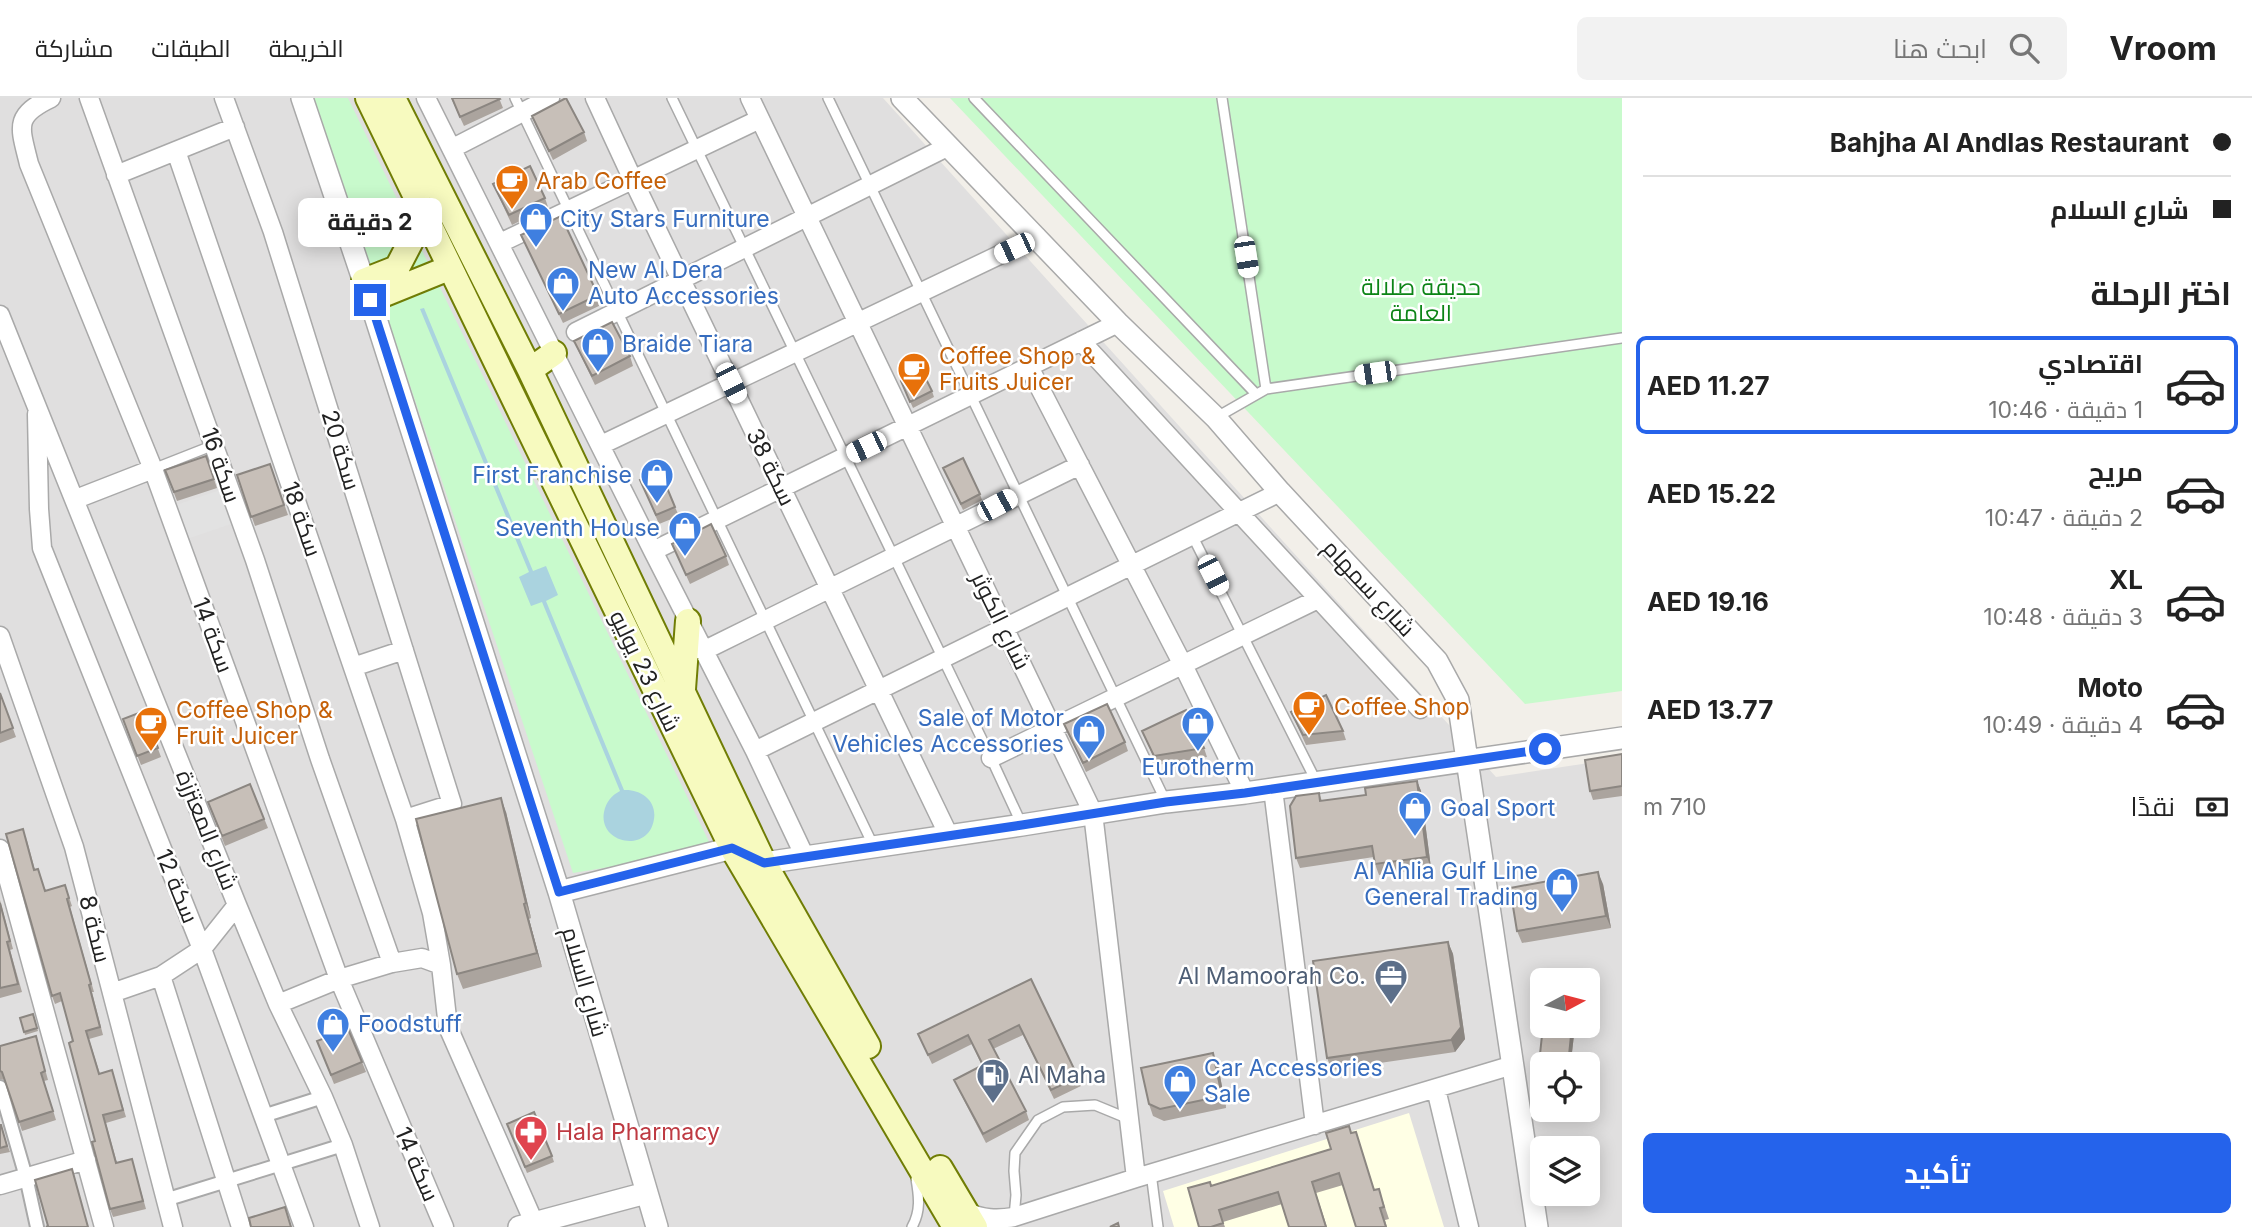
<!DOCTYPE html>
<html lang="ar">
<head>
<meta charset="utf-8">
<style>
	body { margin:0; font-family:Inter,Cairo,sans-serif; background:#f2f2f2; color:#222; direction:rtl; height:100vh; display:flex; flex-direction:column; font-size:26px; white-space:nowrap }
	* { box-sizing:border-box; margin:0 }
	p { font-size:23px; color:#767676 }
	.icon { flex:none; width:38px; height:38px; fill:none; stroke:currentColor; stroke-width:2; stroke-linecap:round; stroke-linejoin:round }
	.map { position:relative; flex:1; overflow:hidden; direction:ltr }
	.details { display:flex; flex-direction:column; background:#fff; width:630px }
	.details>* { flex:none }
	.hud { display:grid; align-content:center; height:154px; padding:0 21px; background:#fff }
	.needle { width:46px; rotate:83deg }
	.controls { position:absolute; left:1530px; top:870px; display:grid; gap:14px }
	.controls a { display:grid; place-items:center; width:70px; height:70px; border-radius:10px; background:#fff; box-shadow:0 4px 18px #0003; font-size:35px }
	.end { position:absolute; width:32px; height:32px; margin:-16px; border:9px solid #2563eb; background:#fff; box-shadow:0 0 0 4px #fff }
	.from { border-radius:50% }
	.bubble { position:absolute; height:49px; border-radius:10px; background:#fff; box-shadow:0 4px 18px #0003; font-size:23px; font-weight:700; line-height:49px; text-align:center; direction:rtl }
	.car { position:absolute; width:21px; height:42px; margin:-21px -10px; border-radius:9px; box-shadow:0 0 5px 2px #0007; background:linear-gradient(#fff 24%,#345 0 40%,#fff 0 76%,#345 0 86%,#fff 0) }
	.hud b { display:flex; align-items:center; gap:24px; height:66px; font-size:26px }
	.hud b+b { border-top:2px solid #e0e0e0 }
	.hud i { width:18px; height:18px; background:#222 }
	ul { padding:0; list-style:none }
	li { display:flex; align-items:center; gap:21px; height:98px; margin:0 14px 10px; padding:0 7px; border:4px solid transparent; border-radius:10px }
	li div { flex:1 }
	li b { display:block; font-size:26px }
	li em { font-style:normal; font-weight:700 }
	li.current { border-color:#2563eb }
	li>.icon { width:63px; height:63px; stroke-width:1.5 }
	h2 { padding:0 21px; font-size:32px; line-height:84px }
	.pay { display:flex; align-items:center; gap:18px; height:77px; padding:0 21px; font-size:26px }
	.pay p { margin-inline-start:auto }
	.button { display:flex; gap:14px; margin-top:auto; padding:14px 21px }
	.button a { flex:1; height:80px; border-radius:10px; background:#2563eb; color:#fff; font-size:28px; font-weight:700; line-height:80px; text-align:center }
	header { display:flex; align-items:center; gap:42px; box-sizing:border-box; height:98px; padding:0 35px; background:#fff; border-bottom:2px solid #e0e0e0 }
	header strong { font-size:33px }
	nav { display:flex; gap:38px; margin-inline-start:auto; font-size:24px }
	.search { width:490px; height:63px; background:#f2f2f2; display:flex; align-items:center; gap:18px; box-sizing:border-box; padding:0 24px; border-radius:10px; color:#767676; font-size:26px }
	main { display:flex; flex:1; min-height:0 }
	.map>svg:first-child { display:block }
	.residential { fill:#e0dfdf; fill-rule:evenodd }
	.education { fill:#ffffe5 }
	.park { fill:#c8facc }
	.parking { fill:#e2e2e2 }
	.water { fill:#aad3df }
	.lines { fill:none; stroke-linecap:round; stroke-linejoin:round }
	.service-casing { stroke:#a9a9a9; stroke-width:12 }
	.pedestrian-casing { stroke:#a9a9a9; stroke-width:16 }
	.minor-casing { stroke:#a9a9a9; stroke-width:21 }
	.tertiary-casing { stroke:#a9a9a9; stroke-width:24 }
	.secondary-casing { stroke:#707d05; stroke-width:28 }
	.service { stroke:#fff; stroke-width:9 }
	.pedestrian { stroke:#fff; stroke-width:12 }
	.minor { stroke:#fff; stroke-width:18 }
	.tertiary { stroke:#fff; stroke-width:21 }
	.secondary { stroke:#f7fabf; stroke-width:24 }
	.wall { fill:#aba49e }
	.shaded-wall { fill:#8b8681 }
	.building { fill:#c7bfb8; stroke:#8b8681; stroke-width:2 }
	.route { stroke:#2563eb; stroke-width:9 }
	.labels { text-anchor:middle; dominant-baseline:central; stroke-width:5; stroke-linejoin:round; paint-order:stroke }
	.food-label { font-size:23px; fill:#c56008; stroke:#fff; text-anchor:start }
	.shop-label { font-size:23px; fill:#366cbe; stroke:#fff; text-anchor:start }
	.park-label { font-size:23px; fill:#0c8416; stroke:#fff }
	.street-label { font-size:23px; fill:#222; stroke:#fff }
	.service-label { font-size:23px; fill:#4e5e75; stroke:#fff; text-anchor:end }
	.health-label { font-size:23px; fill:#be3a42; stroke:#fff; text-anchor:start }
</style>
</head>
<body>
<header>
<strong>Vroom</strong>
<div class="search"><svg class="icon" aria-label="search" viewBox="0 0 24 24"><circle cx="10" cy="10" r="6"/><path d="M15 15l6 6"/></svg>ابحث هنا</div>
<nav><a>الخريطة</a><a>الطبقات</a><a>مشاركة</a></nav>
</header>
<main>
<section class="details">
<div class="hud">
<b><i class="from"></i>Bahjha Al Andlas Restaurant</b>
<b><i></i>شارع السلام</b>
</div>
<h2>اختر الرحلة</h2>
<ul>
<li class="current"><svg class="icon" aria-label="car" viewBox="0 0 24 24"><path d="M5 17H2v-5l4-1 3-4h7l3 4 3 1v5h-3M9 17h6M6 11h13"/><circle cx="7" cy="17" r="2"/><circle cx="17" cy="17" r="2"/></svg><div><b>اقتصادي</b><p>1 دقيقة · 10:46</p></div><em>AED 11.27</em></li>
<li><svg class="icon" aria-label="car" viewBox="0 0 24 24"><path d="M5 17H2v-5l4-1 3-4h7l3 4 3 1v5h-3M9 17h6M6 11h13"/><circle cx="7" cy="17" r="2"/><circle cx="17" cy="17" r="2"/></svg><div><b>مريح</b><p>2 دقيقة · 10:47</p></div><em>AED 15.22</em></li>
<li><svg class="icon" aria-label="car" viewBox="0 0 24 24"><path d="M5 17H2v-5l4-1 3-4h7l3 4 3 1v5h-3M9 17h6M6 11h13"/><circle cx="7" cy="17" r="2"/><circle cx="17" cy="17" r="2"/></svg><div><b>XL</b><p>3 دقيقة · 10:48</p></div><em>AED 19.16</em></li>
<li><svg class="icon" aria-label="car" viewBox="0 0 24 24"><path d="M5 17H2v-5l4-1 3-4h7l3 4 3 1v5h-3M9 17h6M6 11h13"/><circle cx="7" cy="17" r="2"/><circle cx="17" cy="17" r="2"/></svg><div><b>Moto</b><p>4 دقيقة · 10:49</p></div><em>AED 13.77</em></li>
</ul>
<div class="pay"><svg class="icon" aria-label="cash" viewBox="0 0 24 24"><path d="M3 7h18v10H3z"/><circle cx="12" cy="12" r="2"/></svg>نقدًا<p>710 m</p></div>
<div class="button"><a>تأكيد</a></div>
</section>
<div class="map">
<svg width="1622" height="1129" viewBox="0 0 1622 1129">
	<rect width="100%" height="100%" fill="#f2efe9"/>
	<path class="residential" d="M0,0H883L1496,679L1622,660V1129H0ZM1542,882H1587V928H1542ZM1542,966H1587V1012H1542ZM1542,1050H1587V1096H1542Z"/>
	<path class="education" d="M1409,1015L1444,1129H1174L1163,1093Z"/>
	<path class="park" d="M314,0H348L713,752L573,775Z
		M950,0H1622V593L1525,606Z"/>
	<path class="parking" d="M220,392L231,426L187,441L176,407Z"/>
	<path class="water" d="M424,210L533,473L546,468L558,497L546,503L624,692C640,691 657,702 654,721C649,756 598,746 604,714C606,704 612,697 620,693L542,504L531,508L519,479L529,474L420,211Z"/>
	<g class="lines">
		<defs>
			<path id="service" d="M515,0L873,747
				M672,0L991,660L1022,727
				M828,0L1165,702
				M974,0L1256,296
				M1222,0L1266,291
				M1217,319L1266,291L1622,240
				M153,371L214,347
				M1192,437L1316,683
				M1151,1075L1158,1129
				M1014,1119L1016,1097L1014,1073L1015,1055L1038,1022L1063,1009L1095,1007L1129,1021
				M912,1129C921,1113 919,1098 916,1081"/>
			<path id="pedestrian" d="M0,989L26,1079L37,1129
				M263,1018L323,999
				M165,1102L343,1047"/>
			<path id="minor" d="M51,0C13,18 20,29 29,66L153,371L339,881L444,1129
				M89,0L255,462L320,661L392,865
				M224,0L273,134L452,706L405,721
				M426,0L653,453L755,653L805,759
				M595,0L633,82L949,738
				M750,0L1093,715L1136,1080
				M453,50L550,0
				M176,53L405,721L432,815L441,867L448,929L536,1129
				M116,77L235,29
				M500,145L760,21
				M0,217L237,807L278,906L323,999L343,1047L370,1129
				M576,234L949,48
				M1081,243L1420,611
				M1029,269L1183,567L1245,695
				M37,316L39,411L42,450L202,851L304,1129
				M601,347L1037,139
				M76,401L153,371
				M653,453L1118,225
				M0,538L74,749L173,1129
				M703,553L1080,367
				M353,569L404,552
				M755,653L1280,394
				M991,660L1318,501
				M1273,691L1315,1027
				M0,751L104,1129
				M161,878L241,1129
				M112,895L161,878L202,851L237,807
				M278,906L339,881L392,865L422,860L441,867
				M1436,991L1469,1129
				M0,1087L86,1062
				M967,1114C983,1121 996,1122 1014,1119L1136,1080L1513,967"/>
			<path id="tertiary" d="M302,0L370,202L559,794L657,1129
				M902,0L1118,225L1216,320L1280,394L1437,563L1458,602L1537,1129
				M559,794L732,750L764,765L1022,727L1166,704L1245,695L1622,640
				M519,1129L646,1095"/>
			<path id="secondary" d="M368,0L732,750L955,1129
				M393,0L530,272L764,765L868,948
				M364,183L397,170L424,118
				M370,202L449,170
				M530,272L554,255
				M683,591L688,523
				M940,1070L975,1129"/>
		</defs>
		<use href="#service" class="service-casing"/>
		<use href="#pedestrian" class="pedestrian-casing"/>
		<use href="#minor" class="minor-casing"/>
		<use href="#tertiary" class="tertiary-casing"/>
		<use href="#secondary" class="secondary-casing"/>
		<use href="#service" class="service"/>
		<use href="#pedestrian" class="pedestrian"/>
		<use href="#minor" class="minor"/>
		<use href="#tertiary" class="tertiary"/>
		<use href="#secondary" class="secondary"/>
	</g>
	<path class="wall" d="M451,0H499L503,10L464,28Z
		M532,18L584,34L587,43L553,62Z
		M493,86L545,100L548,109L512,127Z
		M521,137L598,197L601,207L563,225Z
		M574,243L630,258L633,268L595,287L578,252Z
		M901,283L932,293L934,299L913,310Z
		M206,358L217,390L177,403L165,372Z
		M270,366L288,417L255,428L237,377Z
		M943,370L980,396L982,402L963,412Z
		M640,382L675,409L679,418L659,426Z
		M672,446L726,458L729,467L690,486Z
		M0,595L16,639L0,645Z
		M144,613L161,659L141,667L123,621Z
		M1291,614L1343,633L1346,642L1306,647Z
		M1064,626L1125,644L1128,653L1086,674Z
		M1142,633L1204,650L1207,659L1157,667Z
		M1622,656V698L1593,702L1590,693Z
		M1417,683L1421,693L1431,770L1379,777L1375,766L1374,759L1300,770L1296,760L1319,695L1322,703L1366,697Z
		M250,686L268,730L225,748L208,704Z
		M506,714L531,820L529,821L542,869L463,891L457,876Z
		M26,739L35,772L46,793L65,787L72,808L70,809L94,894H92L103,937L89,941L100,976L112,972L126,1019L106,1025L117,1065L132,1061L146,1111L113,1119L110,1111L73,943L62,903L55,906L52,898Z
		M1603,786L1611,830L1522,845L1517,833Z
		M0,802L13,851L10,852L22,894L0,900Z
		M1448,844L1453,856L1465,941L1455,954L1332,972L1327,960Z
		M1031,881L1078,979L1081,988L1054,1001L1023,937L993,951L1026,1013L1029,1022L986,1045L958,991L954,982L982,968L972,946L932,966L918,936Z
		M33,916L38,933L25,937L20,920Z
		M1543,928H1575L1571,963L1560,962L1561,966H1542V990L1540,986Z
		M36,938L48,982L44,983L56,1022L22,1033L5,982L0,981V948Z
		M317,943L362,964L366,974L334,986Z
		M1218,967L1226,1010L1164,1023L1153,1018L1149,1006Z
		M507,1026L552,1058L554,1064L527,1075Z
		M0,1027L10,1054L0,1056Z
		M1356,1034L1374,1092L1383,1103L1389,1121L1385,1122L1387,1129H1356L1343,1087L1316,1095L1327,1129H1289L1282,1106L1223,1124L1225,1129H1199L1211,1088L1331,1051L1352,1035Z"/>
	<path class="shaded-wall" d="M1417,683L1421,693L1431,770L1427,759Z
		M501,700L506,714L531,820L526,805Z
		M1598,774L1603,786L1611,830L1606,818Z
		M524,806L529,821L542,869L537,855Z
		M1448,844L1453,856L1465,941L1455,954L1451,942Z
		M1572,928H1575L1571,963L1569,957Z
		M1213,955L1218,967L1226,1010L1222,998Z"/>
	<path class="building" d="M452,0H499L500,1L460,19Z
		M566,0L584,34L549,53L532,18Z
		M530,68L545,100L509,117L493,86Z
		M561,118L598,197L559,216L521,137Z
		M612,224L630,258L592,278L574,243Z
		M922,273L932,293L910,304L901,283Z
		M206,358L214,381L174,394L165,372Z
		M963,360L980,396L961,406L943,370Z
		M270,366L284,407L251,419L237,377Z
		M660,373L675,409L656,417L640,382Z
		M711,426L726,458L686,477L672,446Z
		M0,595L13,630L0,635Z
		M1326,597L1343,633L1303,637L1291,614Z
		M1107,606L1125,644L1083,665L1064,626Z
		M1186,612L1204,650L1154,658L1142,633Z
		M144,613L158,650L137,658L123,621Z
		M1622,656V688L1590,693L1585,662Z
		M1417,683L1427,759L1375,766L1372,748L1296,760L1290,708L1296,698L1319,695L1320,703L1366,697L1365,690Z
		M250,686L264,721L222,738L208,704Z
		M501,700L526,805L524,806L537,855L457,876L416,721Z
		M23,731L34,772L38,771L45,793L65,787L69,800L67,801L91,886L89,887L100,929L86,933L99,976L112,972L123,1012L103,1017L116,1065L132,1061L143,1103L110,1111L92,1044L95,1043L69,945L73,943L60,895L52,898L6,736Z
		M1598,774L1606,818L1517,833L1510,790Z
		M0,805L10,843L7,844L18,886L0,890Z
		M1448,844L1461,929L1451,942L1327,960L1313,863Z
		M1031,881L1078,979L1051,992L1019,927L989,942L1026,1013L983,1036L954,982L983,967L968,937L928,957L918,936Z
		M33,916L37,930L24,934L20,920Z
		M1543,928H1572L1569,957L1558,956L1560,966H1542V986H1540L1538,975Z
		M348,931L362,964L331,977L317,943Z
		M36,938L45,973L41,975L53,1013L19,1024L2,974L0,973V948Z
		M1213,955L1222,998L1160,1011L1149,1006L1141,970Z
		M534,1014L552,1058L525,1069L507,1026Z
		M0,1027H1L7,1048L0,1050Z
		M1349,1028L1351,1035L1356,1034L1374,1092L1379,1091L1384,1109L1380,1110L1386,1129H1356L1339,1075L1312,1084L1326,1129H1289L1278,1094L1219,1112L1223,1125L1211,1129H1199L1188,1090L1210,1084L1211,1088L1331,1051L1326,1035Z
		M72,1071L88,1129H46L48,1128L35,1082Z
		M285,1109L291,1129H251L249,1120Z
		M1118,1125L1119,1129H1110Z"/>
	<g class="lines">
		<path class="route" d="M370,202L559,794L732,750L764,765L1022,727L1166,704L1245,695L1545,651"/>
	</g>
	<defs>
		<symbol id="cafe-pin" viewBox="-11 -11 22 30"><path d="M0 17L-7.5 6A9.5 9.5 0 1 1 7.5 6Z" fill="#e8710a" stroke="#fff"/><path d="M-5.5-4.5H6V0H3Q3 3.5 0 3.5H-2.5Q-5.5 3.5-5.5 0ZM3-3.2v2h1.7v-2ZM-6 4.5H4V6H-6Z" fill="#fff"/></symbol>
		<symbol id="shop-pin" viewBox="-11 -11 22 30"><path d="M0 17L-7.5 6A9.5 9.5 0 1 1 7.5 6Z" fill="#3f7fe0" stroke="#fff"/><path d="M-5-2.5h2.3a2.7 3.5 0 0 1 5.4 0H5L5.5 6h-11ZM-1.5-2.5h3a1.5 2.3 0 0 0-3 0Z" fill="#fff"/></symbol>
		<symbol id="office-pin" viewBox="-11 -11 22 30"><path d="M0 17L-7.5 6A9.5 9.5 0 1 1 7.5 6Z" fill="#5c6f8a" stroke="#fff"/><path d="M-6-3h4V-5.5h4V-3h4V5H-6ZM-1-4.5V-3h2v-1.5ZM-6 0V1H6V0Z" fill="#fff"/></symbol>
		<symbol id="fuel-pin" viewBox="-11 -11 22 30"><path d="M0 17L-7.5 6A9.5 9.5 0 1 1 7.5 6Z" fill="#5c6f8a" stroke="#fff"/><path d="M-5.5-6h7V0h2V4h1.3V-2.5L3-4.5l.8-.8L6-3V5H2.5V1h-1V6h-7ZM-4.2-4.7v3.2H.2V-4.7Z" fill="#fff"/></symbol>
		<symbol id="pharmacy-pin" viewBox="-11 -11 22 30"><path d="M0 17L-7.5 6A9.5 9.5 0 1 1 7.5 6Z" fill="#e0444e" stroke="#fff"/><path d="M-2-6h4v4h4v4h-4v4h-4v-4h-4v-4h4Z" fill="#fff"/></symbol>
	</defs>
	<g fill-rule="evenodd">
		<use href="#cafe-pin" x="493" y="64" width="38" height="52"/>
		<use href="#shop-pin" x="517" y="102" width="38" height="52"/>
		<use href="#shop-pin" x="544" y="166" width="38" height="52"/>
		<use href="#shop-pin" x="579" y="227" width="38" height="52"/>
		<use href="#cafe-pin" x="895" y="252" width="38" height="52"/>
		<use href="#shop-pin" x="638" y="358" width="38" height="52"/>
		<use href="#shop-pin" x="666" y="411" width="38" height="52"/>
		<use href="#cafe-pin" x="1290" y="590" width="38" height="52"/>
		<use href="#cafe-pin" x="132" y="606" width="38" height="52"/>
		<use href="#shop-pin" x="1179" y="606" width="38" height="52"/>
		<use href="#shop-pin" x="1070" y="614" width="38" height="52"/>
		<use href="#shop-pin" x="1396" y="691" width="38" height="52"/>
		<use href="#shop-pin" x="1543" y="767" width="38" height="52"/>
		<use href="#office-pin" x="1372" y="859" width="38" height="52"/>
		<use href="#shop-pin" x="314" y="907" width="38" height="52"/>
		<use href="#fuel-pin" x="974" y="958" width="38" height="52"/>
		<use href="#shop-pin" x="1161" y="964" width="38" height="52"/>
		<use href="#pharmacy-pin" x="512" y="1015" width="38" height="52"/>
	</g>
	<g class="labels">
		<g class="food-label">
			<text x="536" y="83">Arab Coffee</text>
			<text x="939" y="258">Coffee Shop &amp;<tspan x="939" dy="26">Fruits Juicer</tspan></text>
			<text x="1334" y="609">Coffee Shop</text>
			<text x="176" y="612">Coffee Shop &amp;<tspan x="176" dy="26">Fruit Juicer</tspan></text>
		</g>
		<g class="shop-label">
			<text x="560" y="121">City Stars Furniture</text>
			<text x="588" y="172">New Al Dera<tspan x="588" dy="26">Auto Accessories</tspan></text>
			<text x="622" y="246">Braide Tiara</text>
			<text x="632" y="377" text-anchor="end">First Franchise</text>
			<text x="660" y="430" text-anchor="end">Seventh House</text>
			<text x="1064" y="620" text-anchor="end">Sale of Motor<tspan x="1064" dy="26">Vehicles Accessories</tspan></text>
			<text x="1198" y="669" text-anchor="middle">Eurotherm</text>
			<text x="1440" y="710">Goal Sport</text>
			<text x="1538" y="773" text-anchor="end">Al Ahlia Gulf Line<tspan x="1538" dy="26">General Trading</tspan></text>
			<text x="358" y="926">Foodstuff</text>
			<text x="1204" y="970">Car Accessories<tspan x="1204" dy="26">Sale</tspan></text>
		</g>
		<g class="park-label">
			<text x="1421" y="189">حديقة صلالة<tspan x="1421" dy="26">العامة</tspan></text>
		</g>
		<g class="street-label">
			<text transform="translate(341 352) rotate(73)">سكة 20</text>
			<text transform="translate(221 367) rotate(71)">سكة 16</text>
			<text transform="translate(771 369) rotate(64)">سكة 38</text>
			<text transform="translate(302 421) rotate(71)">سكة 18</text>
			<text transform="translate(1369 490) rotate(47)">شارع سمهام</text>
			<text transform="translate(1001 523) rotate(64)">شارع الكوثر</text>
			<text transform="translate(213 537) rotate(70)">سكة 14</text>
			<text transform="translate(645 573) rotate(64)">شارع 23 يوليو</text>
			<text transform="translate(207 732) rotate(68)">شارع المعتززة</text>
			<text transform="translate(177 788) rotate(68)">سكة 12</text>
			<text transform="translate(95 831) rotate(76)">سكة 8</text>
			<text transform="translate(585 884) rotate(74)">شارع السلام</text>
			<text transform="translate(417 1066) rotate(67)">سكة 14</text>
		</g>
		<g class="service-label">
			<text x="1366" y="878">Al Mamoorah Co.</text>
			<text x="1018" y="977" text-anchor="start">Al Maha</text>
		</g>
		<g class="health-label">
			<text x="556" y="1034">Hala Pharmacy</text>
		</g>
	</g>
</svg>
<div class="controls">
<a><svg class="needle" viewBox="-14 -14 28 28"><path d="M0-13l5 13h-10z" fill="#e53935"/><path d="M0 13l5-13h-10z" fill="#767676"/></svg></a>
<a><svg class="icon" aria-label="locate" viewBox="0 0 24 24"><circle cx="12" cy="12" r="6"/><path d="M12 2v4M12 18v4M2 12h4M18 12h4"/></svg></a>
<a><svg class="icon" aria-label="layers" viewBox="0 0 24 24"><path d="M12 4l9 5-9 5-9-5zM3 14l9 5 9-5"/></svg></a>
</div>
<i class="end from" style="left:1545px;top:651px"></i>
<i class="end" style="left:370px;top:202px"></i>
<div class="bubble" style="left:298px;top:100px;width:144px">2 دقيقة</div>
<i class="car" style="left:1014px;top:150px;rotate:245deg"></i>
<i class="car" style="left:1246px;top:159px;rotate:171deg"></i>
<i class="car" style="left:1375px;top:275px;rotate:262deg"></i>
<i class="car" style="left:731px;top:285px;rotate:154deg"></i>
<i class="car" style="left:866px;top:349px;rotate:244deg"></i>
<i class="car" style="left:997px;top:407px;rotate:62deg"></i>
<i class="car" style="left:1213px;top:477px;rotate:153deg"></i>
</div>
</main>
</body>
</html>
